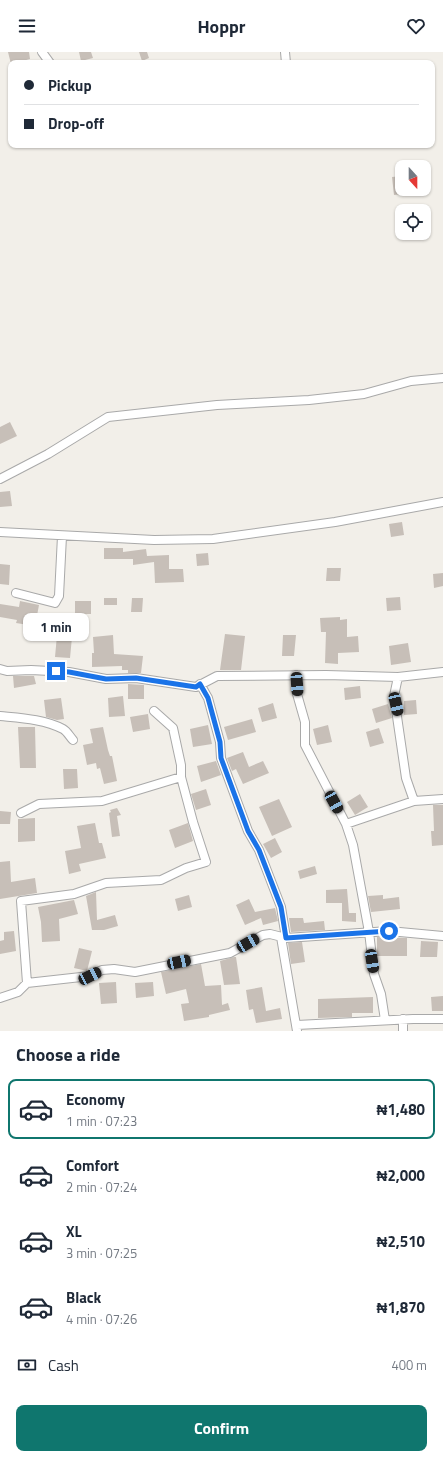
<!DOCTYPE html>
<html lang="en">
<head>
<meta charset="utf-8">
<style>
	body { margin:0; font-family:"Titillium Web",sans-serif; background:#f2f2f3; color:#1f2937; height:100vh; display:flex; flex-direction:column; font-size:15px; white-space:nowrap }
	* { box-sizing:border-box; margin:0 }
	p { font-size:13px; color:#747a83 }
	.icon { flex:none; width:22px; height:22px; fill:none; stroke:currentColor; stroke-width:2; stroke-linecap:round; stroke-linejoin:round }
	.map { position:relative; height:979px; overflow:hidden }
	.details { display:flex; flex-direction:column; background:#fff; flex:1 }
	.details>* { flex:none }
	.hud { position:absolute; left:8px; top:8px; width:427px; height:88px; border-radius:8px; box-shadow:0 1px 3px #0004; display:grid; align-content:center; height:88px; padding:0 16px; background:#fff }
	.needle { width:26px; rotate:159deg }
	.controls { position:absolute; left:395px; top:108px; display:grid; gap:8px }
	.controls a { display:grid; place-items:center; width:36px; height:36px; border-radius:8px; background:#fff; box-shadow:0 1px 3px #0004; font-size:20px }
	.end { position:absolute; width:18px; height:18px; margin:-9px; border:5px solid #1a73e8; background:#fff; box-shadow:0 0 0 2px #fff }
	.from { border-radius:50% }
	.bubble { position:absolute; height:28px; border-radius:8px; background:#fff; box-shadow:0 1px 3px #0004; font-size:13px; font-weight:700; line-height:28px; text-align:center }
	.car { position:absolute; width:12px; height:24px; margin:-12px -6px; border-radius:5px; box-shadow:0 0 3px 1px #0007; background:linear-gradient(#222 24%,#8ab4d8 0 40%,#222 0 76%,#8ab4d8 0 86%,#222 0) }
	.hud b { display:flex; align-items:center; gap:14px; height:38px; font-size:15px }
	.hud b+b { border-top:1px solid #e0e1e3 }
	.hud i { width:10px; height:10px; background:#1f2937 }
	ul { padding:0; list-style:none }
	li { display:flex; align-items:center; gap:12px; height:60px; margin:0 8px 6px; padding:0 8px; border:2px solid transparent; border-radius:8px }
	li div { flex:1 }
	li b { display:block; font-size:15px }
	li em { font-style:normal; font-weight:700 }
	li.current { border-color:#0f766e }
	li>.icon { width:36px; height:36px; stroke-width:1.5 }
	h2 { padding:0 16px; font-size:18px; line-height:48px }
	.pay { display:flex; align-items:center; gap:10px; height:44px; padding:0 16px; font-size:15px }
	.pay p { margin-inline-start:auto }
	.cta { display:flex; gap:8px; margin-top:auto; padding:8px 16px }
	.cta a { flex:1; height:46px; border-radius:8px; background:#0f766e; color:#fff; font-size:16px; font-weight:700; line-height:46px; text-align:center }
	header { display:flex; justify-content:space-between; align-items:center; height:52px; padding:0 16px; background:#fff; font-size:18px; font-weight:700 }
	.map>svg:first-child { display:block }
	.building { fill:#c7bfb8 }
	.lines { fill:none; stroke-linecap:round; stroke-linejoin:round }
	.minor-casing { stroke:#a9a9a9; stroke-width:10 }
	.minor { stroke:#fff; stroke-width:8 }
	.route { stroke:#1a73e8; stroke-width:5 }
</style>
</head>
<body>
<header><svg class="icon" aria-label="menu" viewBox="0 0 24 24"><path d="M4 6h16M4 12h16M4 18h16"/></svg>Hoppr<svg class="icon" aria-label="heart" viewBox="0 0 24 24"><path d="M12 20l-8-8c-3-5 5-10 8-4 3-6 11-1 8 4z"/></svg></header>
<div class="map">
<svg width="443" height="979" viewBox="0 0 443 979">
	<rect width="100%" height="100%" fill="#f2efe9"/>
	<path class="building" d="M8,0H29L30,7L11,12Z
		M79,0H91L93,6L81,9Z
		M139,0H147L149,6L142,9Z
		M402,124V142L394,143L392,125Z
		M10,370L17,384L0,392V375Z
		M10,439L12,454L0,455V440Z
		M402,470L404,483L391,485L389,472Z
		M104,496H123V500L146,497L147,504L169,503V517H183L184,530L155,531L154,510L133,513V507H104Z
		M208,501L209,513L197,514L196,502Z
		M0,512L10,513L9,533L0,532Z
		M327,516H341L340,529H326Z
		M443,521V534L434,536L433,522Z
		M400,545L401,558L387,559L386,546Z
		M104,546H117V553H104Z
		M132,546H143L142,560H131Z
		M20,549L39,553L35,574L16,571L17,568L0,565V552L19,555Z
		M75,549H91V562H75Z
		M340,565V568L347,567V585L358,584L359,600L338,601V612L325,611L326,580H321L320,566Z
		M225,582L245,584L241,618H220Z
		M57,583L72,585L70,606L55,605Z
		M113,583L114,602L143,604L141,621H128V618H122V614L92,615V601H94L93,585Z
		M283,583H296L294,604H282Z
		M408,591L411,610L391,613L389,594Z
		M13,624H34L36,632L14,636Z
		M128,632L144,633V647H128Z
		M360,634L361,646L345,648L344,636Z
		M123,644L125,664L109,665L108,646Z
		M61,646L64,667L57,668L46,665L44,648Z
		M416,648L417,662L404,663V649Z
		M273,651L277,666L262,670L258,656Z
		M388,652L392,666L376,671L372,657Z
		M148,662L150,677L133,680L130,665Z
		M252,667L256,680L228,688L224,675Z
		M208,673L212,692L193,695L190,677Z
		M328,673L332,690L317,693L313,677Z
		M18,675H35L36,716H20Z
		M103,675L108,698L110,704H112L117,729L104,732L100,716L97,717L96,711L87,713L83,693L93,691L90,677Z
		M379,676L384,691L370,695L366,680Z
		M243,700L249,715L263,709L269,721L243,732L236,717L232,719L227,706Z
		M216,709L221,723L201,730L197,714Z
		M63,717H77L78,736L64,737Z
		M206,737L211,753L196,758L191,742Z
		M360,742L368,755L355,763L347,750Z
		M279,747L292,775L272,784L259,755Z
		M433,753H443V793L432,794L431,779H434Z
		M117,756L121,763L117,764L120,784L112,785L109,761L111,760L110,758Z
		M0,759L11,760L10,772H0Z
		M35,766V789L18,790V767Z
		M95,771L99,791H102L106,806L79,812L81,819L69,822L65,799L81,796L77,774Z
		M188,771L193,789L175,796L169,778Z
		M275,786L282,800L271,806L263,792Z
		M10,809L11,830L35,826L37,841L0,847V810Z
		M315,814L317,822L300,827L298,819Z
		M347,837L349,861H356V870L342,869V851H326V838Z
		M96,840L97,868L115,863L118,874L104,878H92L86,844Z
		M189,843L192,855L178,859L175,847Z
		M383,843V847L399,845L400,857L371,860L368,844Z
		M249,847L255,860L275,856L278,869L263,873L261,866L245,873L236,853Z
		M74,848L78,862L59,867L60,889L42,890L41,870L38,855Z
		M289,866H303L304,871L324,869L325,878L291,880Z
		M14,879L16,899L0,902V889L4,888V880Z
		M377,885L407,886V904H377Z
		M421,889L438,890L437,905H420Z
		M302,890L305,910L291,912L288,891Z
		M79,896L92,899L87,919L74,916Z
		M234,905H236L240,932L224,933L220,909Z
		M201,912L205,934L221,933L222,953L228,951L230,958L209,963V965L184,969L181,952L189,951L186,937L166,942L161,920Z
		M116,930L117,951L101,952L99,931Z
		M153,930L154,944L136,946L135,931Z
		M262,935L266,959L280,956L282,967L256,971L253,957L249,958L246,938Z
		M443,944V959H432L431,945Z
		M373,945V961H352V965L318,966V947Z"/>
	<g class="lines">
		<defs>
			<path id="minor" d="M42,0L50,11
				M285,0L286,11
				M0,427L48,402L108,365L217,353L309,348L364,342L411,329L443,326
				M0,480L154,488L213,487L335,470L443,450
				M16,541L55,551L59,544L62,484
				M0,617L7,619L31,618L69,620L106,627L136,626L196,635L217,624L326,623L398,625L443,620
				M296,623L297,642L305,670V693L346,772L414,749L443,747
				M398,625L394,644L406,726L414,749
				M200,632L208,646L220,690L221,706L248,779L259,798L281,855L286,886L389,879L443,884
				M0,664C20,666 44,667 63,677C67,679 70,685 73,688
				M21,761L39,752L102,749L181,725
				M346,772L353,793L369,880L374,922L381,942L385,968
				M281,885L297,979
				M27,931L21,849L74,842L106,831L161,828L186,816L206,810L193,770L181,725V713L173,676L154,659
				M0,946L18,940L27,931L90,924L102,918L114,917L135,920L230,901L263,883L270,882L286,886
				M403,967V979
				M297,973L413,967H443"/>
		</defs>
		<use href="#minor" class="minor-casing"/>
		<use href="#minor" class="minor"/>
	</g>
	<g class="lines">
		<path class="route" d="M56,619L69,620L106,627L136,626L196,635L200,632L208,646L220,690L221,706L248,779L259,798L281,855L286,886L389,879"/>
	</g>
</svg>
<div class="controls">
<a><svg class="needle" viewBox="-14 -14 28 28"><path d="M0-13l5 13h-10z" fill="#e53935"/><path d="M0 13l5-13h-10z" fill="#747a83"/></svg></a>
<a><svg class="icon" aria-label="locate" viewBox="0 0 24 24"><circle cx="12" cy="12" r="6"/><path d="M12 2v4M12 18v4M2 12h4M18 12h4"/></svg></a>
</div>
<i class="end from" style="left:389px;top:879px"></i>
<i class="end" style="left:56px;top:619px"></i>
<div class="bubble" style="left:23px;top:561px;width:66px">1 min</div>
<i class="car" style="left:297px;top:632px;rotate:176deg"></i>
<i class="car" style="left:396px;top:652px;rotate:167deg"></i>
<i class="car" style="left:334px;top:750px;rotate:151deg"></i>
<i class="car" style="left:248px;top:891px;rotate:60deg"></i>
<i class="car" style="left:372px;top:909px;rotate:171deg"></i>
<i class="car" style="left:179px;top:910px;rotate:78deg"></i>
<i class="car" style="left:90px;top:924px;rotate:64deg"></i>
<div class="hud">
<b><i class="from"></i>Pickup</b>
<b><i></i>Drop-off</b>
</div>
</div>
<section class="details">
<h2>Choose a ride</h2>
<ul>
<li class="current"><svg class="icon" aria-label="car" viewBox="0 0 24 24"><path d="M5 17H2v-5l4-1 3-4h7l3 4 3 1v5h-3M9 17h6M6 11h13"/><circle cx="7" cy="17" r="2"/><circle cx="17" cy="17" r="2"/></svg><div><b>Economy</b><p>1 min · 07:23</p></div><em>₦1,480</em></li>
<li><svg class="icon" aria-label="car" viewBox="0 0 24 24"><path d="M5 17H2v-5l4-1 3-4h7l3 4 3 1v5h-3M9 17h6M6 11h13"/><circle cx="7" cy="17" r="2"/><circle cx="17" cy="17" r="2"/></svg><div><b>Comfort</b><p>2 min · 07:24</p></div><em>₦2,000</em></li>
<li><svg class="icon" aria-label="car" viewBox="0 0 24 24"><path d="M5 17H2v-5l4-1 3-4h7l3 4 3 1v5h-3M9 17h6M6 11h13"/><circle cx="7" cy="17" r="2"/><circle cx="17" cy="17" r="2"/></svg><div><b>XL</b><p>3 min · 07:25</p></div><em>₦2,510</em></li>
<li><svg class="icon" aria-label="car" viewBox="0 0 24 24"><path d="M5 17H2v-5l4-1 3-4h7l3 4 3 1v5h-3M9 17h6M6 11h13"/><circle cx="7" cy="17" r="2"/><circle cx="17" cy="17" r="2"/></svg><div><b>Black</b><p>4 min · 07:26</p></div><em>₦1,870</em></li>
</ul>
<div class="pay"><svg class="icon" aria-label="cash" viewBox="0 0 24 24"><path d="M3 7h18v10H3z"/><circle cx="12" cy="12" r="2"/></svg>Cash<p>400 m</p></div>
<div class="cta"><a>Confirm</a></div>
</section>
</body>
</html>
